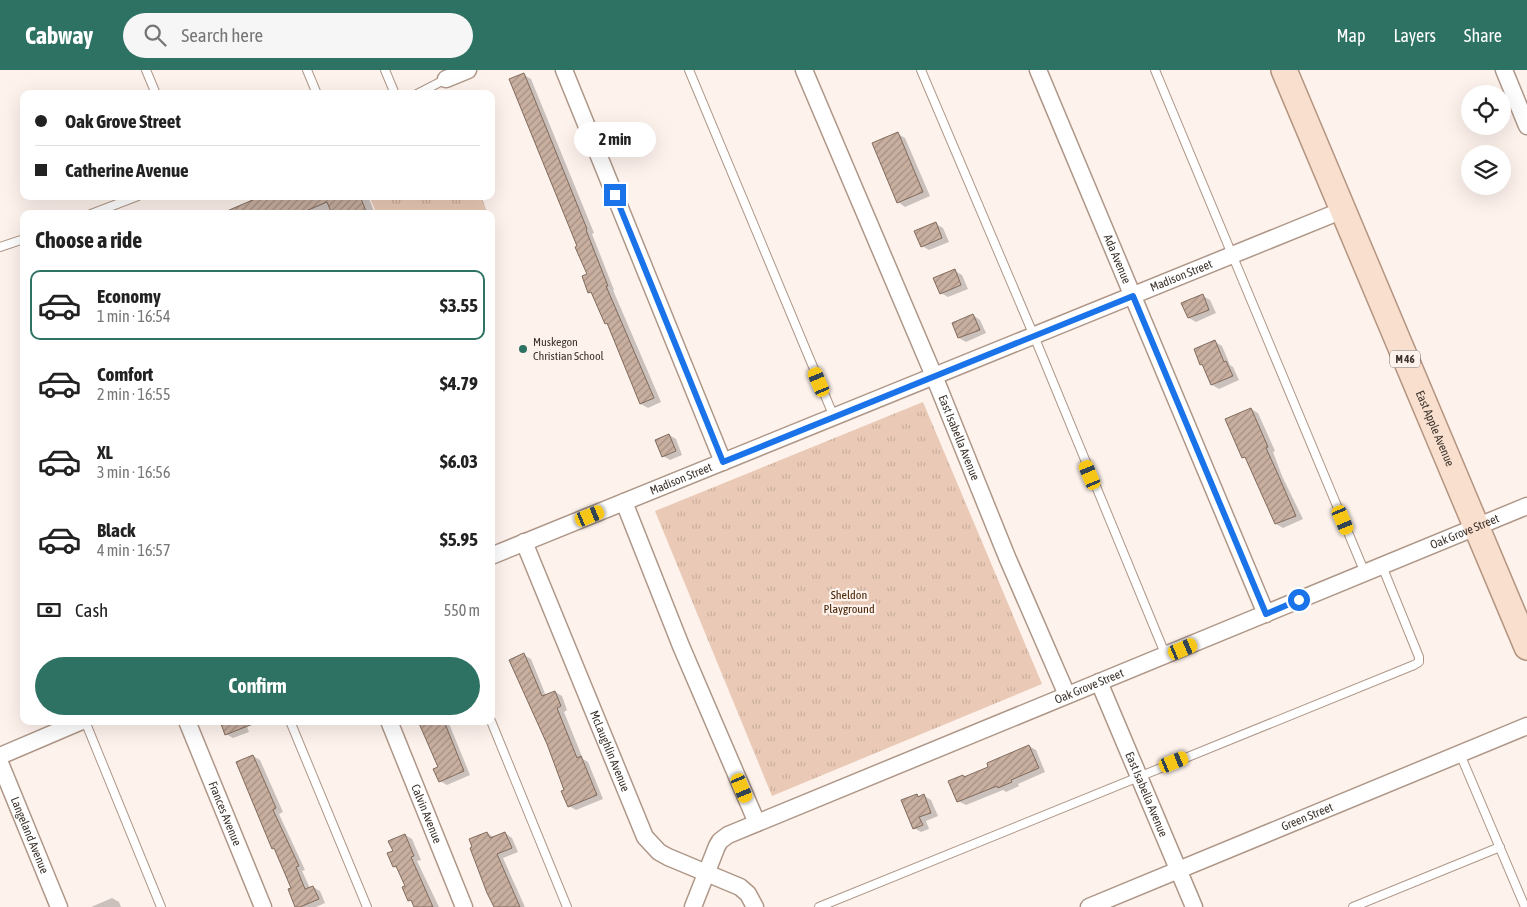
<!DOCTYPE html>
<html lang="en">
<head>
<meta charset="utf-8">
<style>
	body { margin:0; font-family:"Asap Condensed",sans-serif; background:#f6f6f6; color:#222; height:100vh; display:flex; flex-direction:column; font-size:19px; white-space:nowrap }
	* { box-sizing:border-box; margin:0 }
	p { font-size:16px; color:#767676 }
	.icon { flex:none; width:28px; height:28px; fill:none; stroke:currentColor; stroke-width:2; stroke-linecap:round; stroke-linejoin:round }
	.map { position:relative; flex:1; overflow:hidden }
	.panel { position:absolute; left:20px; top:140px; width:475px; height:515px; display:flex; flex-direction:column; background:#fff; border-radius:10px; box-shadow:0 5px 20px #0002 }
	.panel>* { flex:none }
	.guide { position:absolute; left:20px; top:20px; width:475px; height:110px; border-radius:10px; box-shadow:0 5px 20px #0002; display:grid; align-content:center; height:110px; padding:0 15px; background:#fff }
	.fabs { position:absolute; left:1461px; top:15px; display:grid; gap:10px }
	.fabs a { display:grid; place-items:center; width:50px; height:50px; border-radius:50%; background:#fff; box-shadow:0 5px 20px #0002; font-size:25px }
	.end { position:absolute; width:22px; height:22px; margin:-11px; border:6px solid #1a73e8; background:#fff; box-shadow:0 0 0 2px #fff }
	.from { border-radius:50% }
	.bubble { position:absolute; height:35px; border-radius:18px; background:#fff; box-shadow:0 5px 20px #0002; font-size:16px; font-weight:700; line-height:35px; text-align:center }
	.car { position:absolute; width:15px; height:30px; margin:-15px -8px; border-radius:6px; box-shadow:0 0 4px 1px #0007; background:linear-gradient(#f5c518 24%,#345 0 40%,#f5c518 0 76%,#345 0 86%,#f5c518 0) }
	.guide b { display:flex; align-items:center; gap:18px; height:48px; font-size:19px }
	.guide b+b { border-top:1px solid #e0e0e0 }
	.guide i { width:12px; height:12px; background:#222 }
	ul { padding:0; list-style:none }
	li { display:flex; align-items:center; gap:15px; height:70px; margin:0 10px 8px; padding:0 5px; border:2px solid transparent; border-radius:10px }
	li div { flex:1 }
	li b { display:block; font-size:19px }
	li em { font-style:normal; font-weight:700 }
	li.active { border-color:#2e7264 }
	li>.icon { width:45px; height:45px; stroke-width:1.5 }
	h2 { padding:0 15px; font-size:22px; line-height:60px }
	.pay { display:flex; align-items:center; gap:12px; height:55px; padding:0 15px; font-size:19px }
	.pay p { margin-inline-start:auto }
	.cta { display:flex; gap:10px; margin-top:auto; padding:10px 15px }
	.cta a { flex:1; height:58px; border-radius:30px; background:#2e7264; color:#fff; font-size:20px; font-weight:700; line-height:58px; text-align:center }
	header { display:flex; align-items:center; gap:30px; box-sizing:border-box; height:70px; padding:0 25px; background:#2e7264; color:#fff }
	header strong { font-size:24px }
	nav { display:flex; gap:28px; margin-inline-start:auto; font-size:18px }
	.search { width:350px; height:45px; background:#f6f6f6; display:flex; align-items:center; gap:12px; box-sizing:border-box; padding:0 18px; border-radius:28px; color:#767676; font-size:19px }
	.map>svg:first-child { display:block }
	.park { fill:url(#park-tufts) }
	.shadow { fill:#0003 }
	.building { fill:url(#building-hatch); stroke:#816b5c }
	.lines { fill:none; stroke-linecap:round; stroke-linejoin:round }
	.lane-casing { stroke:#af9788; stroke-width:10 }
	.street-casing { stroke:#af9788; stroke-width:19 }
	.primary-casing { stroke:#b49581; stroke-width:28 }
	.lane { stroke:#fff; stroke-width:8 }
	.street { stroke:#fff; stroke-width:16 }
	.primary { stroke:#f8dfce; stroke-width:25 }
	.route { stroke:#1a73e8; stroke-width:6 }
	.poi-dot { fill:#2e7264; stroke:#fdf2ec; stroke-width:2 }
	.labels { text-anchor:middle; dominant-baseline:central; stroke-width:4.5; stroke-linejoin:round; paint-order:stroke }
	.shield { fill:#fdf2ec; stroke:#776e67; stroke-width:1 }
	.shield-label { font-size:11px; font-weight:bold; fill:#3e352e }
	.street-label { font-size:12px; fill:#3e352e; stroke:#fdf2ec }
	.poi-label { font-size:12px; fill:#3e352e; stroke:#fdf2ec; text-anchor:start }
	.park-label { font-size:12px; fill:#462204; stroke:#fdf2ec }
</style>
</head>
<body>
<header>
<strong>Cabway</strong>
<div class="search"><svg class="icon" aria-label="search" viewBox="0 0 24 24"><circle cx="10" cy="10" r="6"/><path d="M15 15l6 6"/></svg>Search here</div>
<nav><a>Map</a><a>Layers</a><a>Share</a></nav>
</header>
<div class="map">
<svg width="1527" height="837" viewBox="0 0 1527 837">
	<defs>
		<pattern id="park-tufts" width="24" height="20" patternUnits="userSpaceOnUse" patternTransform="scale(1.25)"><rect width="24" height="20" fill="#eacab6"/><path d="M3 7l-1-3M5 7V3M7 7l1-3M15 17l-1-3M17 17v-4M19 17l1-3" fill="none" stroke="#caae9d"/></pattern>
		<pattern id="building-hatch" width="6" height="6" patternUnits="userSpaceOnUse" patternTransform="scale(1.25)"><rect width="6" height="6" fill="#c8afa0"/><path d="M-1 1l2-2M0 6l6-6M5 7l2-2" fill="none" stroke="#a48f83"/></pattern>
	</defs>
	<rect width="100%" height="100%" fill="#fdf2ec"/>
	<path class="park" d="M369,126H481L488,144H377Z
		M923,332L1042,614L772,726L655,441Z"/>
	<path class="shadow" d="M524,5L531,9L594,163L592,164L614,220H613L661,332L648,338L641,334L608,255L606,253L594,225L589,222L588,205Z
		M898,64L905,68L930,126L905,137L898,132Z
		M265,126H368L375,144H334L332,140L324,144H223Z
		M936,154L943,158L949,172L929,180L922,176Z
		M955,201L962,205L968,219L948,227L941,223Z
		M1203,226L1210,230L1216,243L1196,252L1189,248Z
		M973,245L980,250L986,263L966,272L959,268L953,254Z
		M1215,272L1222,276L1230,295L1233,297L1239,310L1219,319L1212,315L1204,296L1201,294Z
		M1251,339L1258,343L1275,381L1273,382L1282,406L1303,449L1283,458L1276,454L1248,390L1243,387Z
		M669,365L676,369L682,385L670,390L663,386Z
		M524,585L531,589L546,626L555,622L562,626L567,640L564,642L583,689L588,692L603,729L576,740L569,736L566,720L525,619Z
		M245,651L249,662L233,668L226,664Z
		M420,651H448L470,705L447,715L440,711L439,697Z
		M1029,676L1036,680L1045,702L1018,714L1019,716L1006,722L1003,720L966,735L958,731L963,706L966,708L990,697Z
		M253,686L260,690L283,742L279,744L305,800L302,801L310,818L313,817L320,821L325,833L316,837H296L293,819L276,780L273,778Z
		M917,725L920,727L924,726L931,730L938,746L926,751L929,759L921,762L914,758Z
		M487,763L495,768L505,763L512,768L518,782L503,788L525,837H496Z
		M405,765L412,769L421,790L417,791L439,837H416L414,833L409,830L406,817L399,799L394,797L389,784L394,781Z
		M112,828L119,832L121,837H91Z"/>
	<path class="building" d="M524,3L587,159L586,160L608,216H606L654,328L640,334L607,253L605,254L591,222L588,223L582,206L587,204L575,177L577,176L509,9Z
		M898,62L923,122L897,133L872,73Z
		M262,126H360L367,144H332L327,132L299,144H220Z
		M936,152L942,168L921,177L914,161Z
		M955,199L961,215L940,224L933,208Z
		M1203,224L1209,240L1188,248L1181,233Z
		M973,244L980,260L958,268L952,253Z
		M1215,270L1224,292L1226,291L1233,306L1211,315L1202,294L1200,295L1194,279Z
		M1251,338L1268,377L1266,378L1276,400L1296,446L1275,454L1245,387L1242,388L1225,349Z
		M669,364L676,381L662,387L655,370Z
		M524,583L542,626L555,621L561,636L557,638L577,688L581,686L597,725L568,737L561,721L564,720L547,674L509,590Z
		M220,651H258V652L225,665Z
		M418,651H444L464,701L439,712L433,699L438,697Z
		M1029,675L1039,698L1011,710L1012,712L998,718L997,716L957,732L948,711L963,705L964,707L988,697L987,693Z
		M253,685L276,738L273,740L299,796L296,797L305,819L313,816L319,829L300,837H295L288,819L291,818L274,778L272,779L236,692Z
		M917,724L918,727L924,724L931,743L919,747L923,755L913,759L901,730Z
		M487,762L490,768L505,762L512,778L497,784L520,837H494L487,823L470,778L472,777L469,769Z
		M405,764L414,786L411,787L433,837H414L411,830L408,831L402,817L405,816L396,796L393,797L387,783L393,781L388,771Z"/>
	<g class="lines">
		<defs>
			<path id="lane" d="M146,0L156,24
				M307,0L317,24
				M385,0L395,24
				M689,0L834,347
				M921,0L1034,266L1166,586
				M1155,0L1365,503
				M417,24L446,9
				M91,144L138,126
				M0,177L24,169
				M85,651L161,837
				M290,651L367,837
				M491,651L567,837
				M1460,684L1525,837
				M819,837L1414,595L1419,592V587L1382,496
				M1353,837L1500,777"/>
			<g id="street">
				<path d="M564,0L723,392"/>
				<path id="s1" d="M804,0L934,306L1007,487L1067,625"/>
				<path id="s2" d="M1038,0L1266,544"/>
				<path d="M1504,0L1527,56"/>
				<path d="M446,9L468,0"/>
				<path d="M624,432L681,576L757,753"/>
				<path id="s3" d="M524,472L645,767L659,782L668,787L740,817L748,824L755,837"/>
				<path id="s4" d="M491,486L1343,140"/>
				<path id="s5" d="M1099,612L1194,837"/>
				<path id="s6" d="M187,651L263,837"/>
				<path id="s7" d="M389,651L464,837"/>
				<path d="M0,686L82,651"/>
				<path id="s8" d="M0,693L59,837"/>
				<path id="s9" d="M693,837L717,776L720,771L728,765L1527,436"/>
				<path id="s10" d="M1089,837L1527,656"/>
			</g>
			<g id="primary">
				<path id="s11" d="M1284,0L1527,577"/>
			</g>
		</defs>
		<use href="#lane" class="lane-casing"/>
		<use href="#street" class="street-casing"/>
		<use href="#primary" class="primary-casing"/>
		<use href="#lane" class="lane"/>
		<use href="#street" class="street"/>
		<use href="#primary" class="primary"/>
	</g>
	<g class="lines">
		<path class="route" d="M615,125L723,392L1133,226L1266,544L1299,530"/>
	</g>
	<circle class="poi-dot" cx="523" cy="279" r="5"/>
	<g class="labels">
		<rect class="shield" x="1390" y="280.5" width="30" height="17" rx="4"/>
		<g class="shield-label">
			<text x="1405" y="289">M 46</text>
		</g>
		<g class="street-label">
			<text stroke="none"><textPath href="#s2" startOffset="205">Ada Avenue</textPath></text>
			<text stroke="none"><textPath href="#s4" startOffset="745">Madison Street</textPath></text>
			<text stroke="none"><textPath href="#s11" startOffset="389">East Apple Avenue</textPath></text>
			<text stroke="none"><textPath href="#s1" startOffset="399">East Isabella Avenue</textPath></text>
			<text stroke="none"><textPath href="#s4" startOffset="205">Madison Street</textPath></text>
			<text stroke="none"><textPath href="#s9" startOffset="878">Oak Grove Street</textPath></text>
			<text stroke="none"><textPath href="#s9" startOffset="472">Oak Grove Street</textPath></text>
			<text stroke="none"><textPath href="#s3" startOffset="226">McLaughlin Avenue</textPath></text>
			<text stroke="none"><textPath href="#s5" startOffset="122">East Isabella Avenue</textPath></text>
			<text stroke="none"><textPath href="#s6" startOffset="100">Frances Avenue</textPath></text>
			<text stroke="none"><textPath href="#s7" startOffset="100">Calvin Avenue</textPath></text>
			<text stroke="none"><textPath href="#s10" startOffset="236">Green Street</textPath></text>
			<text stroke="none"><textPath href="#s8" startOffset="78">Langeland Avenue</textPath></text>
		</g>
		<g class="poi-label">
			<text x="533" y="272">Muskegon<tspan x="533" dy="14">Christian School</tspan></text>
		</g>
		<g class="park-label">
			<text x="849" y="525">Sheldon<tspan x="849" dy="14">Playground</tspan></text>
		</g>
	</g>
</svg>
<div class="fabs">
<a><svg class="icon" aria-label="locate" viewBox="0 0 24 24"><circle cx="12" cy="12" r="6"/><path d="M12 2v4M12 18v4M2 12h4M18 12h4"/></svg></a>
<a><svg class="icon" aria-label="layers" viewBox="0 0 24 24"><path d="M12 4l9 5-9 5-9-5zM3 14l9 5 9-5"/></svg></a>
</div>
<i class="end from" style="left:1299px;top:530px"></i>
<i class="end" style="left:615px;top:125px"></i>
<div class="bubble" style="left:574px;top:52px;width:82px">2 min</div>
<i class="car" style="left:819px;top:312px;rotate:337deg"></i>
<i class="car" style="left:1090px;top:405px;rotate:337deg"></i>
<i class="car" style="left:590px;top:446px;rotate:68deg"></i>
<i class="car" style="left:1343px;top:450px;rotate:157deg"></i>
<i class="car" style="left:1183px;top:579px;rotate:67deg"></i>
<i class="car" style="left:1174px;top:692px;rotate:68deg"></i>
<i class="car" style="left:742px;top:718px;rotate:157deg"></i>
<div class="guide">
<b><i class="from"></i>Oak Grove Street</b>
<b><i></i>Catherine Avenue</b>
</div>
<section class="panel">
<h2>Choose a ride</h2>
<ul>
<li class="active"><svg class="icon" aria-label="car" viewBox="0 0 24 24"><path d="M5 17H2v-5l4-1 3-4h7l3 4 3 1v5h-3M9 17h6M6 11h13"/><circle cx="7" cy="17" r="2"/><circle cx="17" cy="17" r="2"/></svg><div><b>Economy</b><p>1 min · 16:54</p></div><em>$3.55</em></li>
<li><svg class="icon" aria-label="car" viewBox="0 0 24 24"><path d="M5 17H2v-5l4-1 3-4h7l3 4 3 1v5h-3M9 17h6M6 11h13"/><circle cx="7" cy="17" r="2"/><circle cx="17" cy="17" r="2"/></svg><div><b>Comfort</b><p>2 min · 16:55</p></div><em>$4.79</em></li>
<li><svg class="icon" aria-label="car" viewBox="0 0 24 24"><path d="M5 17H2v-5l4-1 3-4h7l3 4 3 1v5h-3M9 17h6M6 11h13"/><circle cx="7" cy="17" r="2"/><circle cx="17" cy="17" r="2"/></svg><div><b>XL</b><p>3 min · 16:56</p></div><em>$6.03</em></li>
<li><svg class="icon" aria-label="car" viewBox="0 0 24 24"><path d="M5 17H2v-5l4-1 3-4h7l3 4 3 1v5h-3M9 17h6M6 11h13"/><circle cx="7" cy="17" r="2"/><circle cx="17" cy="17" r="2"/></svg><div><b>Black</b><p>4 min · 16:57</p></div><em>$5.95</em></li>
</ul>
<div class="pay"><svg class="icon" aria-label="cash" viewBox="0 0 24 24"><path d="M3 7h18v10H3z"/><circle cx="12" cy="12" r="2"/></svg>Cash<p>550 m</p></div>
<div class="cta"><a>Confirm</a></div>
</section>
</div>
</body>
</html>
